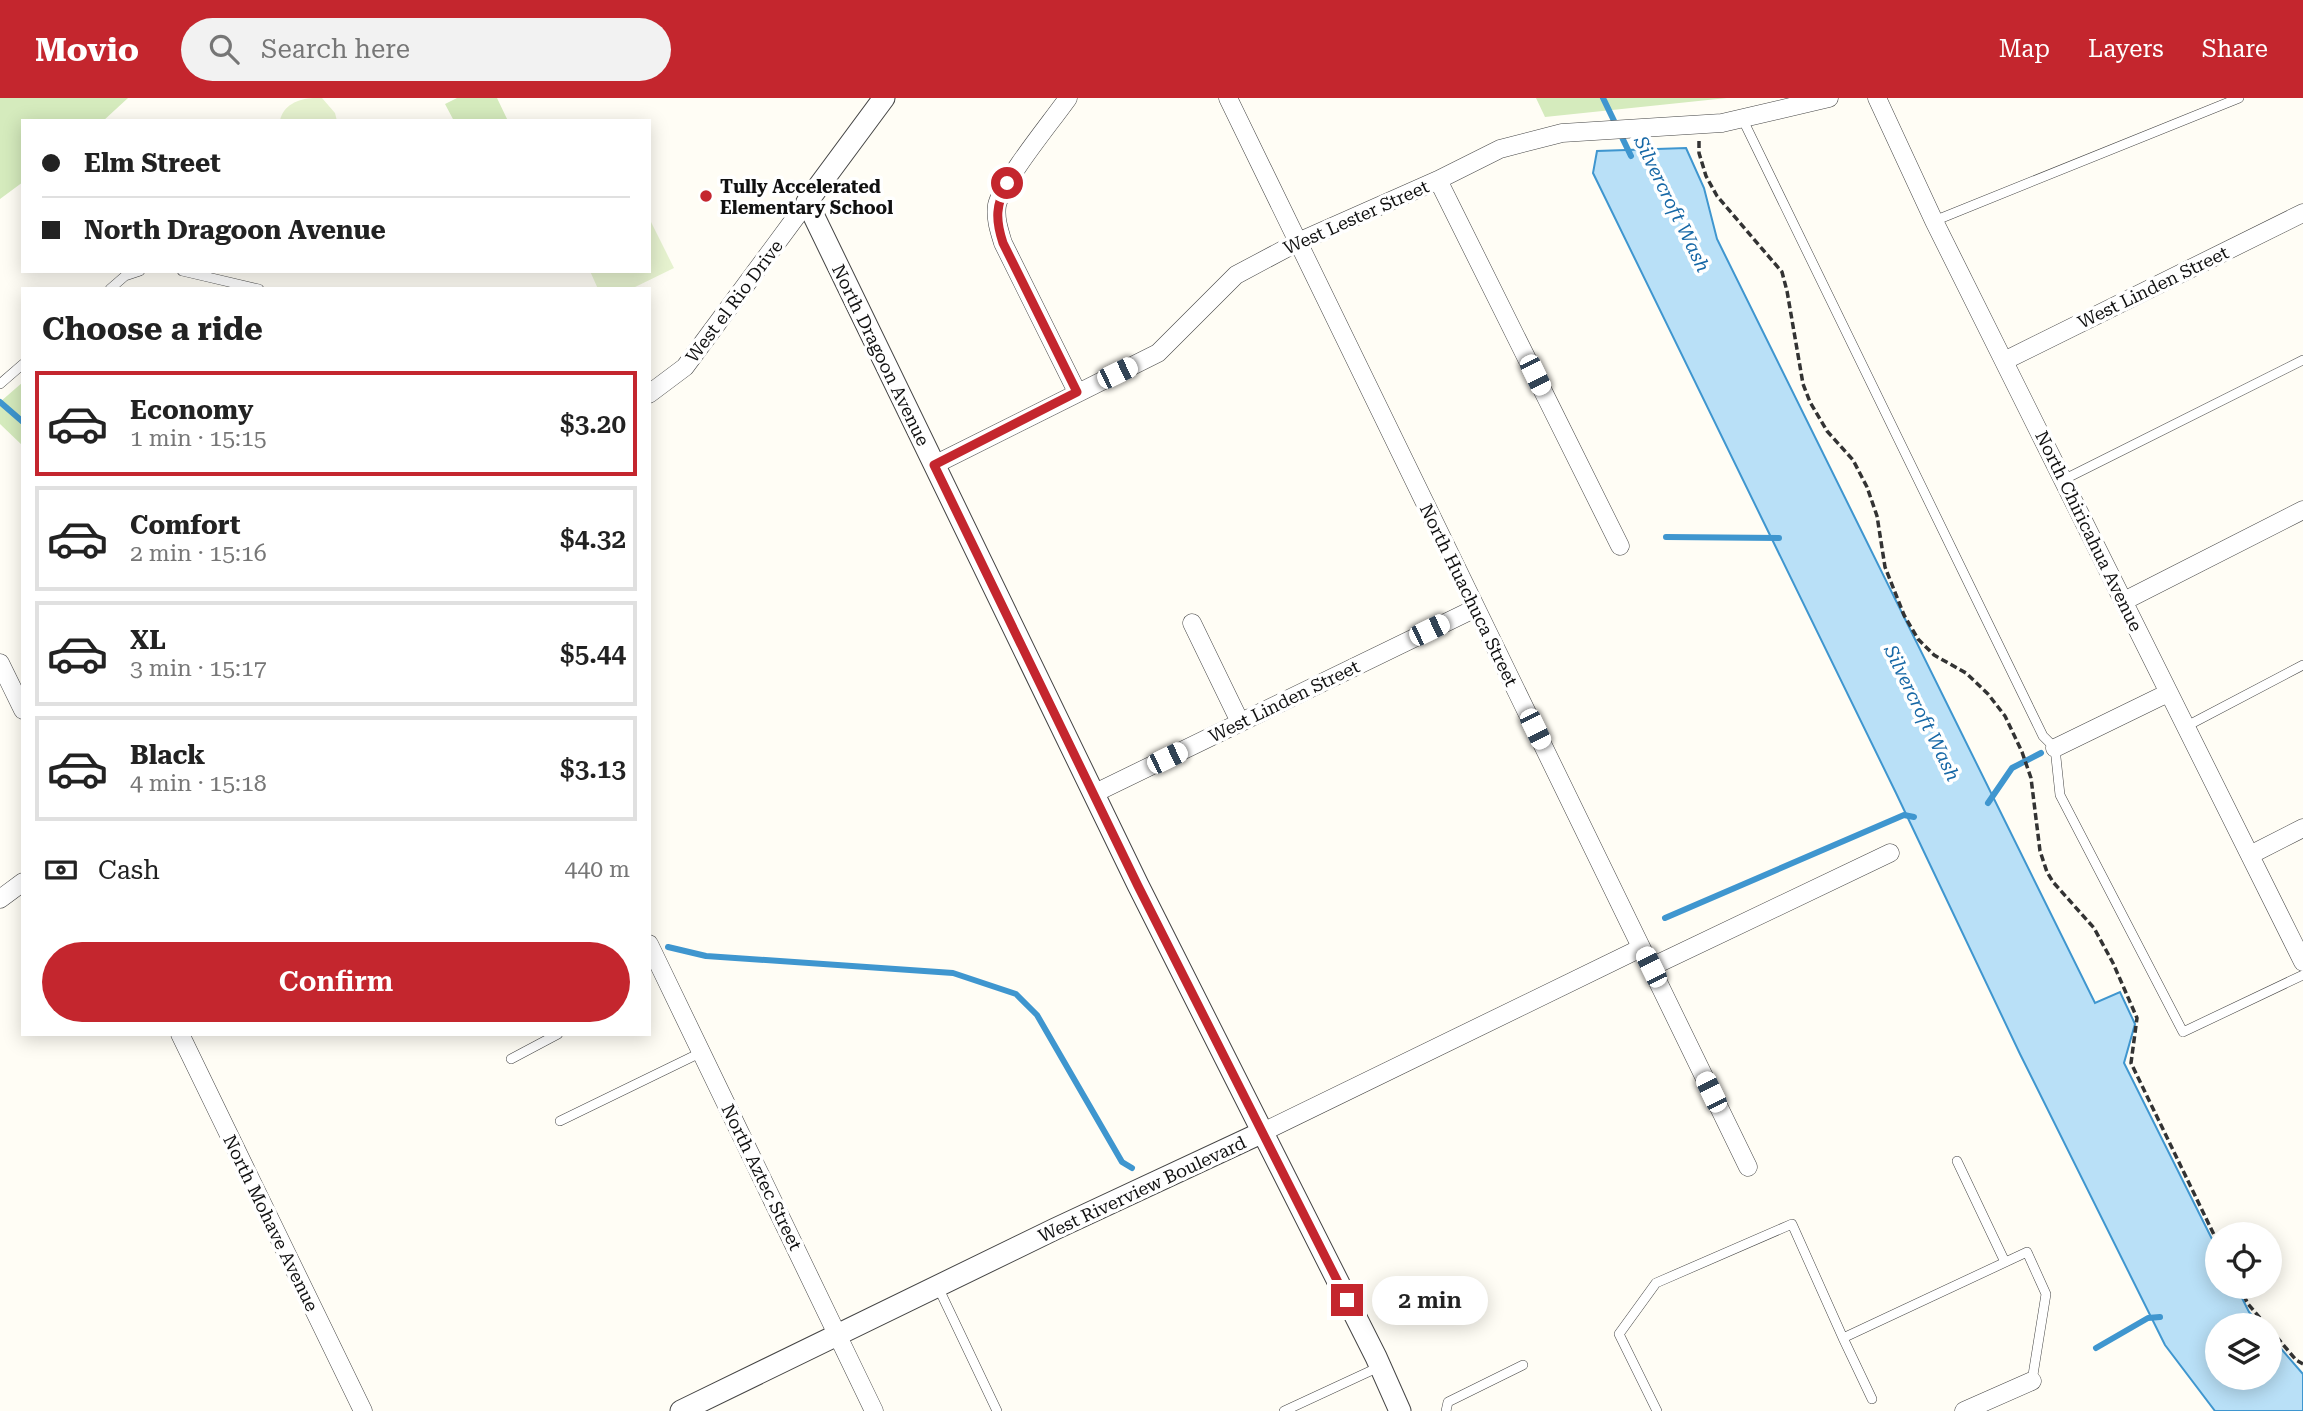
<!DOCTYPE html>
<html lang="en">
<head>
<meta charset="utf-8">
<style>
	body { margin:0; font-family:"Roboto Serif",serif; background:#f2f2f2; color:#222; height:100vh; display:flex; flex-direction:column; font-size:26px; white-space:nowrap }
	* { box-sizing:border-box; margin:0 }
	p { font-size:23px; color:#767676 }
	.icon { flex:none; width:38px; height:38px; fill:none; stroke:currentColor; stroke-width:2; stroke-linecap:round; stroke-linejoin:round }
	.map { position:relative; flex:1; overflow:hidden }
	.details { position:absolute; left:21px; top:189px; width:630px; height:749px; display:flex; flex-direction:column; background:#fff; border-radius:0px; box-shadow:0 4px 18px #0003 }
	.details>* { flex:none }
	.top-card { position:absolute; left:21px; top:21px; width:630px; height:154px; border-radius:0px; box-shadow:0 4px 18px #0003; display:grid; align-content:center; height:154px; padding:0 21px; background:#fff }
	.controls { position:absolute; left:2205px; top:1124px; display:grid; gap:14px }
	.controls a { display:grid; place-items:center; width:77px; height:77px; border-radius:50%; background:#fff; box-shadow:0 4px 18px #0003; font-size:35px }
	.end { position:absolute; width:32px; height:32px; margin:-16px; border:9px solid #c4262e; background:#fff; box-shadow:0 0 0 4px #fff }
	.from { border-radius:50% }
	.bubble { position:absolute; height:49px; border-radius:24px; background:#fff; box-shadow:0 4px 18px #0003; font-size:23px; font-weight:600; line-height:49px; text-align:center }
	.car { position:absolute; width:21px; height:42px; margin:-21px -10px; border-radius:9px; box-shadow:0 0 5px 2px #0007; background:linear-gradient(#fff 24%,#345 0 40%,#fff 0 76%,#345 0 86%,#fff 0) }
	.top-card b { display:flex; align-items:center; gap:24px; height:66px; font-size:26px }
	.top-card b+b { border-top:2px solid #e0e0e0 }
	.top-card i { width:18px; height:18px; background:#222 }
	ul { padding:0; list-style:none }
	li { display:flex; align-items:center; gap:21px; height:105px; margin:0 14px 10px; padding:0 7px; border:4px solid #e0e0e0; border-radius:0px }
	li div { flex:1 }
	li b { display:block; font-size:26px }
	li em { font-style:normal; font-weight:600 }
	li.selected { border-color:#c4262e }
	li>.icon { width:63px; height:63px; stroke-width:1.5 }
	h2 { padding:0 21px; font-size:32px; line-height:84px }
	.pay { display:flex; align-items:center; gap:18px; height:77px; padding:0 21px; font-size:26px }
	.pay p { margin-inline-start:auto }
	.button { display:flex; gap:14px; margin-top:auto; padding:14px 21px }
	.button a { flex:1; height:80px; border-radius:42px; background:#c4262e; color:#fff; font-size:28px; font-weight:600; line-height:80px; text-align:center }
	header { display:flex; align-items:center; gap:42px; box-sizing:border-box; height:98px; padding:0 35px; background:#c4262e; color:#fff }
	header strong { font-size:33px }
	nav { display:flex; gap:38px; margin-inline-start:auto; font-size:24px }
	.search { width:490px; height:63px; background:#f2f2f2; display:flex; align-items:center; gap:18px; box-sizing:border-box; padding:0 24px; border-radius:38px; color:#767676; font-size:26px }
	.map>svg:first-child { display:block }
	.green { fill:#d5ebbd }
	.pitch { fill:#e6f2cf }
	.water { fill:#b9e0f7; stroke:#3f96cf; stroke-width:2 }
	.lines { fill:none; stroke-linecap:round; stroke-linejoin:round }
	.stream { stroke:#3f96cf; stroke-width:6 }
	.service-casing { stroke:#444; stroke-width:10 }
	.minor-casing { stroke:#444; stroke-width:19 }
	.tertiary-casing { stroke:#444; stroke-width:23 }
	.path { stroke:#333; stroke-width:3.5; stroke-dasharray:7 3.5; stroke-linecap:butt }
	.service { stroke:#fff; stroke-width:9 }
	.minor { stroke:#fff; stroke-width:18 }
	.tertiary { stroke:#fff; stroke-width:21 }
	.route { stroke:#c4262e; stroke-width:9 }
	.poi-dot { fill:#c4262e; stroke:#fff; stroke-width:2.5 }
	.labels { text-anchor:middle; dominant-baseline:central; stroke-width:7; stroke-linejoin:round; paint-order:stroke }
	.poi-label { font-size:18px; font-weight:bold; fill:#111; stroke:#fff; text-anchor:start }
	.street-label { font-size:18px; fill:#111; stroke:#fff }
	.water-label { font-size:19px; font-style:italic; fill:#1768a6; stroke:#fff }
</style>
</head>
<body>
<header>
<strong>Movio</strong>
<div class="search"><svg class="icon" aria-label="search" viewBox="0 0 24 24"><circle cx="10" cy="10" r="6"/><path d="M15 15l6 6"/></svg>Search here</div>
<nav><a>Map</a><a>Layers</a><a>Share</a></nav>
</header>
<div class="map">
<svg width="2303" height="1313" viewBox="0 0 2303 1313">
	<rect width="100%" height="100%" fill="#fffdf5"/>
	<path class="green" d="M0,0H128L103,23H23V84L0,101Z
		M457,0H497L508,23H454L445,6Z
		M1536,0H1727L1545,19Z
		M23,284V348L0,326V304Z"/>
	<path class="pitch" d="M313,0H322L335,15L337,23H280C283,7 298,1 313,0Z
		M649,120L674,170L631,191H598L590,173H649Z"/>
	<path class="water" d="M1686,50L1704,90L1717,141L2095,905L2120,894L2135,926L2124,965L2217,1151V1188H2236L2249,1214L2260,1227H2217V1279H2270V1238L2303,1276V1313H2215L2165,1247L2020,956L1896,695L1593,75L1597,53Z"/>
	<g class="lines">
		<path class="stream" d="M1603,0L1631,58
			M0,304L23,324
			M1666,439L1779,440
			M1988,705L2012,670L2041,655
			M1665,820L1904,717L1914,719
			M668,849L706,858L953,875L1016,896L1037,917L1122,1064L1132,1070
			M2096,1250L2148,1220L2160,1219"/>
		<defs>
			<path id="service" d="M1742,20L2043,638L2055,650L2060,697L2183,934L2303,877
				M1934,123L2239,0
				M182,173L259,191
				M110,191L125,178L140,173
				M0,286L23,266
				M2063,382L2303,262
				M2185,629L2303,567
				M511,961L558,936
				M560,1023L702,954
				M1957,1063L2005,1164
				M938,1189L997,1313
				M1872,1301L1843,1240L2027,1154L2046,1196L2032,1283
				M1284,1313L1379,1269
				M1446,1313L1448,1304L1523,1267
				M1657,1313L1619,1236L1656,1185L1792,1126L1843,1240"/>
			<path id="minor" d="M1068,0C1052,23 1003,82 997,107C995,120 999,132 1003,145L1077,294
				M1228,0L1748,1069
				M1877,0L1934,123L2303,864
				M1438,82L1620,448
				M2004,263L2303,115
				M649,296L685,269L807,104
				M934,367L1158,255L1236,177L1298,144L1438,82L1500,51L1562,35L1722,25L1829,0
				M2124,503L2303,412
				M1192,525L1240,624
				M0,565L23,612
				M2055,650L2168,595
				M1093,696L1476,510
				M2250,757L2303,730
				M0,801L23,784
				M649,846L874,1313
				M1651,869L1890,755
				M180,936L363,1313
				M1263,1034L1641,850
				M1964,1313L2032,1283"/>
			<path id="tertiary" d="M884,0L807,104L1138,787L1376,1259L1400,1313
				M681,1313L1055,1131L1263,1034"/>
		</defs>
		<use href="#service" class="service-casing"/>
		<use href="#minor" class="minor-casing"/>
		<use href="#tertiary" class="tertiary-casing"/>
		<path class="path" d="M1699,43V55L1706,78L1717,98L1782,174L1787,193L1803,286L1810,304L1827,333L1853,362L1867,389L1877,418L1885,469L1904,517L1918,541L1934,557L1966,575L1988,596L2005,618L2022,654L2031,680L2040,753L2047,774L2053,784L2094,830L2113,865L2137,920L2131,965L2217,1143
			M2239,1188L2248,1206L2266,1227
			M2270,1231L2296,1262L2303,1266"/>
		<use href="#service" class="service"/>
		<use href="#minor" class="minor"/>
		<use href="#tertiary" class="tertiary"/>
	</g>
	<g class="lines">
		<path class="route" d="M1007,85C996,107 995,121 1003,145L1077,294L934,367L1138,788L1347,1202"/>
	</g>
	<circle class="poi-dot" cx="706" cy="98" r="7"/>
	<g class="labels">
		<g class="poi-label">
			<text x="720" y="88">Tully Accelerated<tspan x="720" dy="21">Elementary School</tspan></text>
		</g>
		<g class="street-label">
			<text transform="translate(1356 119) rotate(-24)">West Lester Street</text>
			<text transform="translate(2153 189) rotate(-26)">West Linden Street</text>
			<text transform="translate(734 203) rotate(-53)">West el Rio Drive</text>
			<text transform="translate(881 257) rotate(64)">North Dragoon Avenue</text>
			<text transform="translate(2089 433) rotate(64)">North Chiricahua Avenue</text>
			<text transform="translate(1469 497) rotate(64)">North Huachuca Street</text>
			<text transform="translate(1284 603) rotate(-26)">West Linden Street</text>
			<text transform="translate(762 1079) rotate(64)">North Aztec Street</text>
			<text transform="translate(1142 1091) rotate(-25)">West Riverview Boulevard</text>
			<text transform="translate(271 1125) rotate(64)">North Mohave Avenue</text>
		</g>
		<g class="water-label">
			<text transform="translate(1672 106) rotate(64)">Silvercroft Wash</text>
			<text transform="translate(1922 615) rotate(64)">Silvercroft Wash</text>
		</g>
	</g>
</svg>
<div class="controls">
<a><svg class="icon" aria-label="locate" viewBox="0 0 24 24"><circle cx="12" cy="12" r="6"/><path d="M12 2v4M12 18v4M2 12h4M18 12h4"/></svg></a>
<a><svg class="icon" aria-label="layers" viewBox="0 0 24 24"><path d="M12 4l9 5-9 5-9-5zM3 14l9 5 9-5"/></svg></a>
</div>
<i class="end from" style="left:1007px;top:85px"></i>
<i class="end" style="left:1347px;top:1202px"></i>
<div class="bubble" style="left:1372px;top:1178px;width:116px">2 min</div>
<i class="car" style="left:1117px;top:275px;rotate:64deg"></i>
<i class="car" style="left:1535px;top:277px;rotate:154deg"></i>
<i class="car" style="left:1429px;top:532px;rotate:64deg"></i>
<i class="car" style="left:1535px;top:631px;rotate:154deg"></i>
<i class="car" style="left:1167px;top:660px;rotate:64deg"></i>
<i class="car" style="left:1651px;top:869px;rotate:334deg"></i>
<i class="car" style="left:1711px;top:994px;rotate:334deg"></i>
<div class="top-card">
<b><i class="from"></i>Elm Street</b>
<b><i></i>North Dragoon Avenue</b>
</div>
<section class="details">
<h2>Choose a ride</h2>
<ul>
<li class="selected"><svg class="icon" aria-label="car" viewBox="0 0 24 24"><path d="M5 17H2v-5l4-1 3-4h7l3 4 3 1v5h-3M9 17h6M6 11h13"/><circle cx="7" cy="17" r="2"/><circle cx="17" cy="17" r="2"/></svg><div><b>Economy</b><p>1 min · 15:15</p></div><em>$3.20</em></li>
<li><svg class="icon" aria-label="car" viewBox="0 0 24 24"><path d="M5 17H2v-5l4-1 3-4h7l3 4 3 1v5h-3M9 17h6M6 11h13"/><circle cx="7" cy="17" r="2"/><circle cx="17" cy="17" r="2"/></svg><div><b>Comfort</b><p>2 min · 15:16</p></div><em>$4.32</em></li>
<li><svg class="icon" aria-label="car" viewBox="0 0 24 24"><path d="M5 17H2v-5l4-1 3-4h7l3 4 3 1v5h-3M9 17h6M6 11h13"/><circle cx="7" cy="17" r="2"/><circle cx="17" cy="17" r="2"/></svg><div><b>XL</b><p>3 min · 15:17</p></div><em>$5.44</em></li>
<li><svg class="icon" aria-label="car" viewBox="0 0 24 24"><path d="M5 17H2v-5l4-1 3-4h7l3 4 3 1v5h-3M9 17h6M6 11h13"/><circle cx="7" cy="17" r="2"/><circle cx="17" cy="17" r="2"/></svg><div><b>Black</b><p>4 min · 15:18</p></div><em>$3.13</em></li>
</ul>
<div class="pay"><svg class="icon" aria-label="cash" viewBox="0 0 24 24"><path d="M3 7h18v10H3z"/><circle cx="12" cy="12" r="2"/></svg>Cash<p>440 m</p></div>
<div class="button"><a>Confirm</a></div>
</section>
</div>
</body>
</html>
